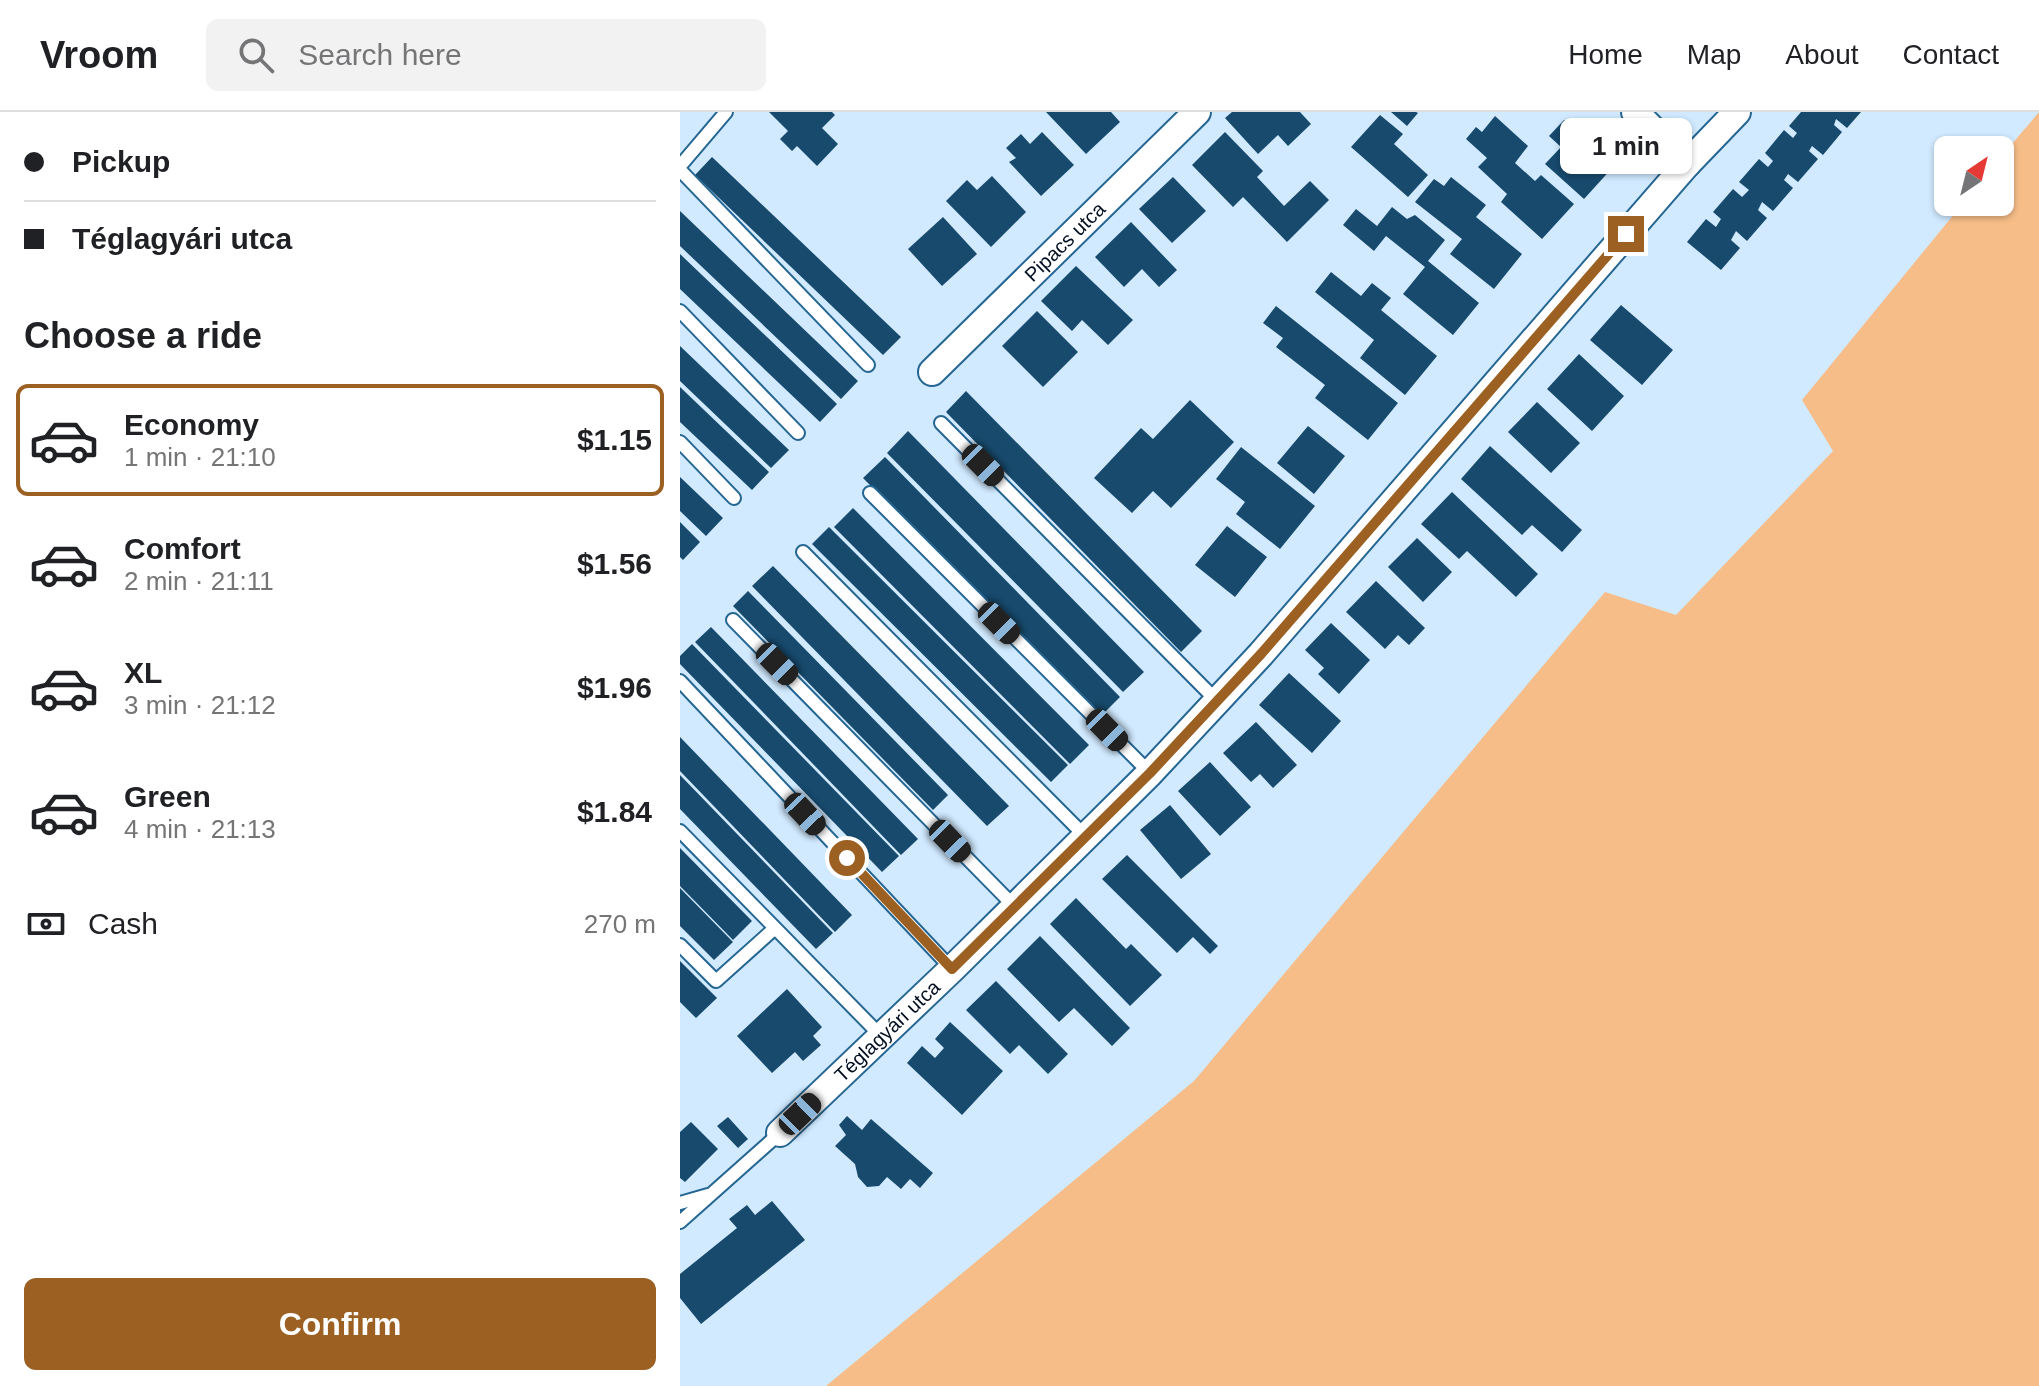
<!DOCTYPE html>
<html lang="en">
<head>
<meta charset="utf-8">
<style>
	body { margin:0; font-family:Arial,sans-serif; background:#f2f2f2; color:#202124; height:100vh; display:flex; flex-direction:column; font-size:30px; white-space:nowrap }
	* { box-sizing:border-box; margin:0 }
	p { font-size:26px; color:#757577 }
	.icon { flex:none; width:44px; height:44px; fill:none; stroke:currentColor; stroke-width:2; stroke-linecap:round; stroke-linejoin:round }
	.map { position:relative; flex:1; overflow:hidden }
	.sheet { display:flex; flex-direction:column; background:#fff; width:680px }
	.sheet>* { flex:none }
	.hud { display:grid; align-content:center; height:176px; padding:0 24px; background:#fff }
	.needle { width:52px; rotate:35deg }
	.controls { position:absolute; left:1254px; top:24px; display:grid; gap:16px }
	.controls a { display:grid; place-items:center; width:80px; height:80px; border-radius:12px; background:#fff; box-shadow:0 2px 6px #0004; font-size:40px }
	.end { position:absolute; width:36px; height:36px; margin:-18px; border:10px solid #9c6122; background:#fff; box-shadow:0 0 0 4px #fff }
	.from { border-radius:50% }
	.bubble { position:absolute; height:56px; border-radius:12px; background:#fff; box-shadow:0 2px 6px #0004; font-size:26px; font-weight:700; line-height:56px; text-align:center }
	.car { position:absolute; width:24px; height:48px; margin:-24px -12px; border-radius:10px; box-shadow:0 0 6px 2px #0007; background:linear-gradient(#222 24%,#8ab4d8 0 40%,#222 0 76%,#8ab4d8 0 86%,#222 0) }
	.hud b { display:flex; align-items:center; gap:28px; height:76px; font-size:30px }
	.hud b+b { border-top:2px solid #e0e0e0 }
	.hud i { width:20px; height:20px; background:#202124 }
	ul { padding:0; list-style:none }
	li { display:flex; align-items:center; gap:24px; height:112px; margin:0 16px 12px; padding:0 8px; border:4px solid transparent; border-radius:12px }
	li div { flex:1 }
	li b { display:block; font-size:30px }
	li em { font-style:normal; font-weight:700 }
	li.active { border-color:#9c6122 }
	li>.icon { width:72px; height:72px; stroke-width:1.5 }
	h2 { padding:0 24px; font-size:36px; line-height:96px }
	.pay { display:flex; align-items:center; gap:20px; height:88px; padding:0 24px; font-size:30px }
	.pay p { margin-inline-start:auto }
	.action { display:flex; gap:16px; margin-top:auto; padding:16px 24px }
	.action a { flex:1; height:92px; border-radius:12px; background:#9c6122; color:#fff; font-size:32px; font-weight:700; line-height:92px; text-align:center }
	header { display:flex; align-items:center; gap:48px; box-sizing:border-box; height:112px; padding:0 40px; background:#fff; border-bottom:2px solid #e0e0e0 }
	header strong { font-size:38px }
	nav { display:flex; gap:44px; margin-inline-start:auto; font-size:28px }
	.search { width:560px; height:72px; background:#f2f2f2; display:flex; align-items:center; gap:20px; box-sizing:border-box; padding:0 28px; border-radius:12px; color:#757577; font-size:30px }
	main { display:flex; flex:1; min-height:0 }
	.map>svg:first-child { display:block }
	.green { fill:#f6bd88 }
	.building { fill:#174a6d }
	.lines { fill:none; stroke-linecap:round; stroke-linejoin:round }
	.service-casing { stroke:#266693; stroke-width:16 }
	.minor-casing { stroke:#266693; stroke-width:30 }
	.service { stroke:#fff; stroke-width:12 }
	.minor { stroke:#fff; stroke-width:26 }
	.route { stroke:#9c6122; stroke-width:10 }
	.labels { text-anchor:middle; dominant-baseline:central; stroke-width:8; stroke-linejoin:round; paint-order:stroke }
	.street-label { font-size:20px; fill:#000e20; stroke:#d1eaff }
</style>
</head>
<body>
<header>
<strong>Vroom</strong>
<div class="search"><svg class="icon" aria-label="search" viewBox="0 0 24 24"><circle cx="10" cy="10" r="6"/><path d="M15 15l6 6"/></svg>Search here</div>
<nav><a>Home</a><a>Map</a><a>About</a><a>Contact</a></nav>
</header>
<main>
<section class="sheet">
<div class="hud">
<b><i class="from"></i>Pickup</b>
<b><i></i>Téglagyári utca</b>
</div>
<h2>Choose a ride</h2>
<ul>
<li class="active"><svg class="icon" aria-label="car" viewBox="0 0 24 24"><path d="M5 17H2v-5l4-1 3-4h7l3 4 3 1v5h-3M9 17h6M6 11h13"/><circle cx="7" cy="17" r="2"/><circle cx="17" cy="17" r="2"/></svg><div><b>Economy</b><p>1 min · 21:10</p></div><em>$1.15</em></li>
<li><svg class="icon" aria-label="car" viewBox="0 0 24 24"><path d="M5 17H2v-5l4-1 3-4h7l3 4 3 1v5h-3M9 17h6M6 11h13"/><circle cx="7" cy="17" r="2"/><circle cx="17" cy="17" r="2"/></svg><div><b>Comfort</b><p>2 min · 21:11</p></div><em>$1.56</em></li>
<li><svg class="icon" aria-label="car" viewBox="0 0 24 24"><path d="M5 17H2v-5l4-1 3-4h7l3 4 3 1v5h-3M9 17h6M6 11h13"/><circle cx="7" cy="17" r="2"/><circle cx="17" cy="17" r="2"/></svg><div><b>XL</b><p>3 min · 21:12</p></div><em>$1.96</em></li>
<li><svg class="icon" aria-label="car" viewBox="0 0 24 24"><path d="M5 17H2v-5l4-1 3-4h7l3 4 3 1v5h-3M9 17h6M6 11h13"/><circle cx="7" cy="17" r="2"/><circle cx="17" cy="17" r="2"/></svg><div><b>Green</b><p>4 min · 21:13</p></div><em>$1.84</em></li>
</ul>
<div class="pay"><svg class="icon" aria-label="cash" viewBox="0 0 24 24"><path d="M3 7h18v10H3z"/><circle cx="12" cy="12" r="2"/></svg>Cash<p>270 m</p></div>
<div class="action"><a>Confirm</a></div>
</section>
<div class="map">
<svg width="1359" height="1274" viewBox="0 0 1359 1274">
	<rect width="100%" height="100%" fill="#d1eaff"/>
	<path class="green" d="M1359,0V1274H146L514,969L925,480L996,503L1153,339L1122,288L1284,90H1320V46Z"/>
	<path class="building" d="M89,0H152L155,3L142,16L158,32L137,54L117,34L112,39L100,27L108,19Z
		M366,0H431L440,10L406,42Z
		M552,0H620L631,12L608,34L598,23L578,42L545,6Z
		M711,0H736L738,1L727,14Z
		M1121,0H1181L1167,16L1156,7L1154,13L1162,20L1143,43L1132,34L1129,39L1138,47L1118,70L1108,62L1104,68L1113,76L1093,99L1082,90L1078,98L1087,106L1067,129L1056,119L1051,128L1060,136L1041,158L1007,130L1026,107L1036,115L1041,107L1033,100L1053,77L1062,85L1069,78L1059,70L1079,47L1088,55L1093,49L1085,41L1104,18L1113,26L1117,21L1109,14Z
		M700,3L723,22L714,32L748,63L728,85L671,35Z
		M815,4L848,34L835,51L855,69L861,63L894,92L862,127L821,90L827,82L798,55L807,46L786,27L796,15L802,20Z
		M884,8L934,54L904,87L865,52L881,35L869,24Z
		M362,20L394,53L361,84L329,50L336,46L326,36L341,22L350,32Z
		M545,20L583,59L577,65L604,94L630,69L649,88L607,130L563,85L553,95L512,53Z
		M32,45L221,225L203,243L15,63Z
		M312,64L346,100L311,135L266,89L287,68L297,78Z
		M493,65L526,99L492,131L459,97Z
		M771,65L806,93L796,105L842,142L814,177L770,142L782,127L735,90L754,67L764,74Z
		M712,95L727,107L735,103L765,128L748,149L799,191L773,223L723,182L745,155L706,124L694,139L663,113L676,97L697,114Z
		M0,99L178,269L161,287L0,134Z
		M263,105L297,142L262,174L228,137Z
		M451,110L497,158L479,175L462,157L444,175L415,145Z
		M0,142L157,292L140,310L0,177Z
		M396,154L453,208L428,233L402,208L392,219L361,189Z
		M651,160L681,184L692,171L711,186L701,198L757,244L725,283L680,246L694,228L635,180Z
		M941,193L993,238L962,273L910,228Z
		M596,194L718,291L688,328L635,286L645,273L596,235L603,226L583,211Z
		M357,199L398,240L363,275L322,234Z
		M0,234L109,338L91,356L0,269Z
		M899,242L944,284L912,319L867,277Z
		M0,275L89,360L72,378L0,310Z
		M286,279L522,519L501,540L266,300Z
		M510,288L554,330L491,396L473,379L452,401L414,366L461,316L473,327Z
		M857,290L900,331L871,361L828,320Z
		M628,314L665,344L634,382L597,351Z
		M228,319L464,560L443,580L207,341Z
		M810,334L902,418L882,440L852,413L842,423L781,367Z
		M561,335L635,394L600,437L556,402L565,390L536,367Z
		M205,345L440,585L419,606L183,366Z
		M0,365L43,406L26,424L0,399Z
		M772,380L858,462L836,485L787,439L779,447L741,412Z
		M173,396L409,633L390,652L154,415Z
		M0,410L20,430L3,448L0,445Z
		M547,414L587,445L555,485L515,453Z
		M149,415L388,653L371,670L132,432Z
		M737,426L772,460L743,490L708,455Z
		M93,454L329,694L307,714L72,474Z
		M696,469L745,516L729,533L718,523L705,537L666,500Z
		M68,479L268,683L253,698L53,494Z
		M651,511L690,548L659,582L638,562L644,556L625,538Z
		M31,515L238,727L221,743L15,530Z
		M12,532L219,744L202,760L0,552V544Z
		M609,561L661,609L632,641L579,593Z
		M576,610L617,653L593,676L580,662L571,670L543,641Z
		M0,625L172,803L155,820L0,659Z
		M530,650L571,695L540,724L498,679Z
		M0,663L153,821L136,837L0,697Z
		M490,693L531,742L501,767L460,718Z
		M0,736L72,809L53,828L0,774Z
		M447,743L538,834L530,842L513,825L497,841L422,767Z
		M0,776L53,830L34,848L0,814Z
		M396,786L446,837L451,832L482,863L450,894L370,812Z
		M360,824L450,916L432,934L394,896L379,910L327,857Z
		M0,849L37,886L16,906L0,890Z
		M316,869L388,942L368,962L339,933L330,942L286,898Z
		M107,877L142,915L133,924L141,933L123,949L115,940L92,961L57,924Z
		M270,910L323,959L282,1003L227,951L242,934L255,946L264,936L255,927Z
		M167,1004L182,1018L191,1007L253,1061L240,1076L230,1067L221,1077L207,1065L199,1074L187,1075L178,1065L175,1052L155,1034L166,1023L159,1013Z
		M48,1005L68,1027L58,1036L37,1014Z
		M11,1010L38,1037L5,1070L0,1066V1020Z
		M92,1089L125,1128L21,1212L0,1186V1162L57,1116L49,1107L67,1093L75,1103Z"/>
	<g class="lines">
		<defs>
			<path id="service" d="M0,54L46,0
				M0,58L188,253
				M0,199L118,321
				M261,311L537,589
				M0,330L54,386
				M190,381L470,661
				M123,440L406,725
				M53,508L335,795
				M0,569L272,857
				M0,719L202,925
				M0,833L36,869L95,816
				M0,1091L28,1083
				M0,1110L100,1021"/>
			<g id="minor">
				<path d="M955,0L1007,52"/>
				<path id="s1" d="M252,260L517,0"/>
				<path id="s2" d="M100,1021L272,857L470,661L581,542L1007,52L1057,0"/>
			</g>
		</defs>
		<use href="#service" class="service-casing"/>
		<use href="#minor" class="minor-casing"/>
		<use href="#service" class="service"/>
		<use href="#minor" class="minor"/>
	</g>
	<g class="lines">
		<path class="route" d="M167,746L272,857L470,661L581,542L946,122"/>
	</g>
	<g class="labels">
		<g class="street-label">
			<text stroke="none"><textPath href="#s1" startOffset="186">Pipacs utca</textPath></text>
			<text stroke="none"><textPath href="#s2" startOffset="148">Téglagyári utca</textPath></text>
		</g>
	</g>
</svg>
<div class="controls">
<a><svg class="needle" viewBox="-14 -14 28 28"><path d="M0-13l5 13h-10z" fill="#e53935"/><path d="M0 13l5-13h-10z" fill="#757577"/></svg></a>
</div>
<i class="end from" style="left:167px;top:746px"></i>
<i class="end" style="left:946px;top:122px"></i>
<div class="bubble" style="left:880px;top:6px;width:132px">1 min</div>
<i class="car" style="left:303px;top:353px;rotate:135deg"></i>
<i class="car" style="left:319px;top:511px;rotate:135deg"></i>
<i class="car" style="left:97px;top:552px;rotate:135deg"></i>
<i class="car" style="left:427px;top:618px;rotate:135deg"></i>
<i class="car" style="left:125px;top:702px;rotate:137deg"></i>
<i class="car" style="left:270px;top:729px;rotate:136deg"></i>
<i class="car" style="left:120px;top:1002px;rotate:46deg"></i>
</div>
</main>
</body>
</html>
